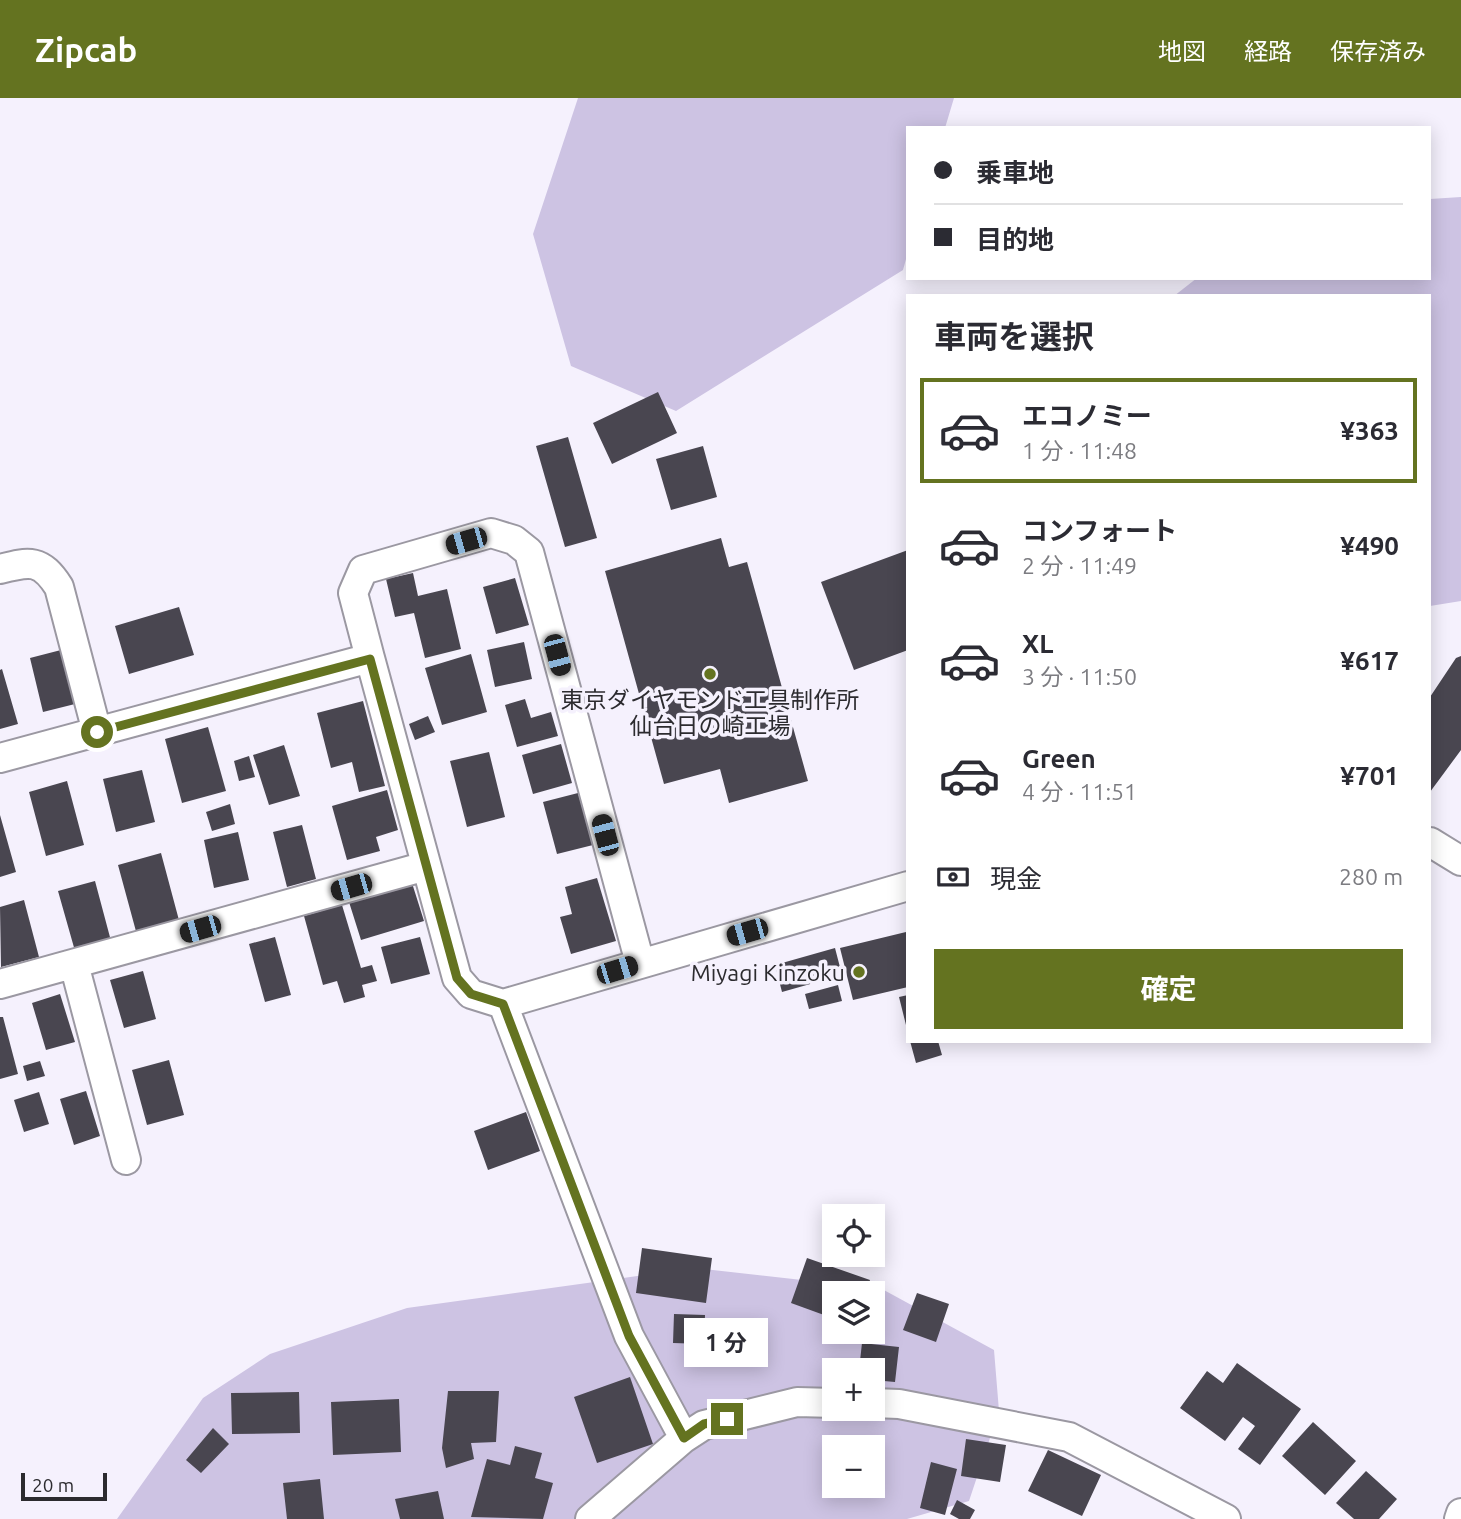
<!DOCTYPE html>
<html lang="ja">
<head>
<meta charset="utf-8">
<style>
	body { margin:0; font-family:Ubuntu,"Noto Sans JP",sans-serif; background:#f2f2f3; color:#2b2b33; height:100vh; display:flex; flex-direction:column; font-size:26px; white-space:nowrap }
	* { box-sizing:border-box; margin:0 }
	p { font-size:23px; color:#7c7c81 }
	.icon { flex:none; width:38px; height:38px; fill:none; stroke:currentColor; stroke-width:2; stroke-linecap:round; stroke-linejoin:round }
	.map { position:relative; flex:1; overflow:hidden }
	.panel { position:absolute; left:906px; top:196px; width:525px; height:749px; display:flex; flex-direction:column; background:#fff; border-radius:0px; box-shadow:0 4px 18px #0003 }
	.panel>* { flex:none }
	.guide { position:absolute; left:906px; top:28px; width:525px; height:154px; border-radius:0px; box-shadow:0 4px 18px #0003; display:grid; align-content:center; height:154px; padding:0 28px; background:#fff }
	.controls { position:absolute; left:822px; top:1106px; display:grid; gap:14px }
	.controls a { display:grid; place-items:center; width:63px; height:63px; border-radius:0px; background:#fff; box-shadow:0 4px 18px #0003; font-size:35px }
	.scale { position:absolute; left:21px; bottom:18px; width:86px; box-sizing:border-box; padding-left:7px; border:4px solid #2c2b2f; border-top:0; font-size:19px; line-height:24px; white-space:nowrap; color:#2c2b2f; -webkit-text-stroke:5px #f5f1fd; paint-order:stroke }
	.end { position:absolute; width:32px; height:32px; margin:-16px; border:9px solid #647320; background:#fff; box-shadow:0 0 0 4px #fff }
	.from { border-radius:50% }
	.bubble { position:absolute; height:49px; border-radius:0px; background:#fff; box-shadow:0 4px 18px #0003; font-size:23px; font-weight:700; line-height:49px; text-align:center }
	.car { position:absolute; width:21px; height:42px; margin:-21px -10px; border-radius:9px; box-shadow:0 0 5px 2px #0007; background:linear-gradient(#222 24%,#8ab4d8 0 40%,#222 0 76%,#8ab4d8 0 86%,#222 0) }
	.guide b { display:flex; align-items:center; gap:24px; height:66px; font-size:26px }
	.guide b+b { border-top:2px solid #e1e1e2 }
	.guide i { width:18px; height:18px; background:#2b2b33 }
	ul { padding:0; list-style:none }
	li { display:flex; align-items:center; gap:21px; height:105px; margin:0 14px 10px; padding:0 14px; border:4px solid transparent; border-radius:0px }
	li div { flex:1 }
	li b { display:block; font-size:26px }
	li em { font-style:normal; font-weight:700 }
	li.on { border-color:#647320 }
	li>.icon { width:63px; height:63px; stroke-width:1.5 }
	h2 { padding:0 28px; font-size:32px; line-height:84px }
	.pay { display:flex; align-items:center; gap:18px; height:77px; padding:0 28px; font-size:26px }
	.pay p { margin-inline-start:auto }
	.button { display:flex; gap:14px; margin-top:auto; padding:14px 28px }
	.button a { flex:1; height:80px; border-radius:0px; background:#647320; color:#fff; font-size:28px; font-weight:700; line-height:80px; text-align:center }
	header { display:flex; align-items:center; gap:42px; box-sizing:border-box; height:98px; padding:0 35px; background:#647320; color:#fff }
	header strong { font-size:33px }
	nav { display:flex; gap:38px; margin-inline-start:auto; font-size:24px }
	.map>svg:first-child { display:block }
	.green { fill:#cdc3e3; fill-rule:evenodd }
	.building { fill:#494650 }
	.lines { fill:none; stroke-linecap:round; stroke-linejoin:round }
	.minor-casing { stroke:#9b98a2; stroke-width:32 }
	.minor { stroke:#fff; stroke-width:28 }
	.route { stroke:#647320; stroke-width:9 }
	.poi-dot { fill:#647320; stroke:#f5f1fd; stroke-width:2.5 }
	.labels { text-anchor:middle; dominant-baseline:central; stroke-width:7; stroke-linejoin:round; paint-order:stroke }
	.poi-label { font-size:23px; fill:#2c2b2f; stroke:#f5f1fd }
</style>
</head>
<body>
<header>
<strong>Zipcab</strong>
<nav><a>地図</a><a>経路</a><a>保存済み</a></nav>
</header>
<div class="map">
<svg width="1461" height="1421" viewBox="0 0 1461 1421">
	<rect width="100%" height="100%" fill="#f5f1fd"/>
	<path class="green" d="M578,0H954L945,30H908V154L903,172L676,313L571,268L533,136Z
		M1461,99V503L1430,508V198H1174L1197,180H1430V101Z
		M695,1170L882,1191L994,1252L999,1313L969,1403L907,1421H117L203,1300L270,1256L407,1210ZM835,1195H873V1234H835ZM835,1272H873V1311H835ZM835,1349H873V1388H835Z"/>
	<path class="building" d="M658,294L677,335L612,366L593,325Z
		M568,339L597,440L565,449L536,348Z
		M703,348L717,399L671,412L656,361Z
		M721,440L729,469L747,464L808,683L729,705L720,671L664,686L605,473Z
		M908,452V552L854,572L821,484Z
		M413,475L418,498L447,491L461,551L425,560L414,515L395,519L386,481Z
		M515,480L529,527L496,536L483,489Z
		M179,509L194,557L129,576L115,528Z
		M524,544L532,581L495,589L487,552Z
		M61,552L75,606L43,614L30,560Z
		M471,556L487,614L442,627L425,570Z
		M1461,558V652L1430,694V599L1456,560Z
		M2,571L18,626L0,631V572Z
		M525,601L531,620L551,614L558,638L517,649L505,607Z
		M363,603L385,688L359,694L352,664L331,670L317,615Z
		M428,618L435,634L415,642L409,626Z
		M208,629L226,693L182,705L165,641Z
		M561,646L572,685L533,696L522,657Z
		M284,647L300,698L269,707L253,657Z
		M489,654L505,719L467,729L450,663Z
		M249,658L255,679L239,683L234,663Z
		M142,672L155,724L116,734L103,681Z
		M67,683L84,747L46,758L29,694Z
		M387,692L398,732L376,739L380,753L347,762L332,708Z
		M578,695L593,747L557,756L543,704Z
		M230,706L235,726L212,733L206,714Z
		M0,717L16,774L0,779Z
		M302,727L316,781L287,789L273,734Z
		M238,734L249,782L214,790L204,742Z
		M161,755L180,826L137,837L118,767Z
		M597,780L616,843L571,856L560,819L572,816L565,789Z
		M95,783L111,843L75,853L58,793Z
		M412,785L424,823L361,842L349,804Z
		M24,802L39,859L1,869L0,809Z
		M342,807L361,870L372,867L377,883L362,887L365,899L344,905L337,883L323,887L304,818Z
		M906,834L908,843V889L853,902L840,850Z
		M275,839L291,897L265,904L249,846Z
		M420,839L430,876L391,886L381,849Z
		M835,850L842,877L782,894L775,867Z
		M143,873L156,921L124,930L110,882Z
		M838,887L842,903L809,911L805,896Z
		M60,896L75,944L46,952L32,905Z
		M908,897V931H907L899,899Z
		M0,919H3L18,976L0,981Z
		M910,943H938L942,957L916,965Z
		M169,962L184,1017L147,1027L132,972Z
		M40,963L45,978L27,983L23,968Z
		M86,993L100,1038L74,1047L60,1001Z
		M39,994L49,1026L24,1034L14,1002Z
		M526,1014L540,1053L488,1072L474,1033Z
		M642,1150L712,1160L706,1205L636,1195Z
		M807,1160L870,1182L866,1195H835V1221L791,1205Z
		M917,1195L949,1206L936,1244L903,1232Z
		M674,1216L705,1217L704,1246L673,1245Z
		M862,1245L899,1249L895,1284L873,1282V1272H859Z
		M1237,1265L1301,1311L1260,1367L1238,1351L1255,1328L1243,1319L1225,1343L1180,1310L1207,1273L1223,1285Z
		M630,1279L653,1346L597,1365L574,1299Z
		M448,1293H499L496,1344L471,1345L474,1361L446,1370L442,1350Z
		M299,1294L300,1335L232,1336L231,1295Z
		M399,1301L401,1354L333,1357L331,1304Z
		M1313,1324L1356,1363L1325,1397L1282,1358Z
		M213,1330L229,1346L201,1375L186,1362Z
		M966,1341L1006,1347L1000,1384L961,1378Z
		M515,1348L542,1355L535,1380L553,1385L543,1421L471,1419L487,1361L510,1367Z
		M1048,1352L1101,1377L1082,1418L1028,1393Z
		M931,1364L957,1371L945,1417L920,1410Z
		M1366,1373L1397,1401L1379,1421H1354L1336,1405Z
		M320,1381L324,1421H287L283,1385Z
		M438,1393L444,1421H400L395,1401Z
		M957,1402L975,1412L970,1421H959L950,1416Z"/>
	<g class="lines">
		<defs>
			<path id="minor" d="M0,471C30,463 41,461 59,489L97,634
				M370,560L353,495L363,472L491,435L514,442L529,454L640,865
				M0,660L370,560L457,880L471,896L503,906L908,788
				M1430,744L1461,763
				M74,866L126,1062
				M0,886L426,768
				M503,906L629,1238L684,1340
				M873,1305L899,1306L1069,1339L1226,1421
				M590,1421L684,1340L704,1327L797,1304L835,1305
				M1459,1421L1461,1415"/>
		</defs>
		<use href="#minor" class="minor-casing"/>
		<use href="#minor" class="minor"/>
	</g>
	<g class="lines">
		<path class="route" d="M97,634L370,561L457,880L471,896L503,906L629,1238L684,1340L704,1326L727,1321"/>
	</g>
	<g class="poi-dot">
		<circle cx="710" cy="576" r="7"/>
		<circle cx="859" cy="874" r="7"/>
	</g>
	<g class="labels">
		<g class="poi-label">
			<text x="710" y="601">東京ダイヤモンド工具制作所<tspan x="710" dy="26">仙台日の崎工場</tspan></text>
			<text x="845" y="874" text-anchor="end">Miyagi Kinzoku</text>
		</g>
	</g>
</svg>
<div class="controls">
<a><svg class="icon" aria-label="locate" viewBox="0 0 24 24"><circle cx="12" cy="12" r="6"/><path d="M12 2v4M12 18v4M2 12h4M18 12h4"/></svg></a>
<a><svg class="icon" aria-label="layers" viewBox="0 0 24 24"><path d="M12 4l9 5-9 5-9-5zM3 14l9 5 9-5"/></svg></a>
<a>+</a>
<a>−</a>
</div>
<div class="scale">20 m</div>
<i class="end from" style="left:97px;top:634px"></i>
<i class="end" style="left:727px;top:1321px"></i>
<div class="bubble" style="left:684px;top:1220px;width:84px">1 分</div>
<i class="car" style="left:466px;top:443px;rotate:254deg"></i>
<i class="car" style="left:557px;top:557px;rotate:165deg"></i>
<i class="car" style="left:605px;top:737px;rotate:345deg"></i>
<i class="car" style="left:351px;top:789px;rotate:254deg"></i>
<i class="car" style="left:200px;top:831px;rotate:254deg"></i>
<i class="car" style="left:747px;top:834px;rotate:254deg"></i>
<i class="car" style="left:617px;top:872px;rotate:73deg"></i>
<div class="guide">
<b><i class="from"></i>乗車地</b>
<b><i></i>目的地</b>
</div>
<section class="panel">
<h2>車両を選択</h2>
<ul>
<li class="on"><svg class="icon" aria-label="car" viewBox="0 0 24 24"><path d="M5 17H2v-5l4-1 3-4h7l3 4 3 1v5h-3M9 17h6M6 11h13"/><circle cx="7" cy="17" r="2"/><circle cx="17" cy="17" r="2"/></svg><div><b>エコノミー</b><p>1 分 · 11:48</p></div><em>¥363</em></li>
<li><svg class="icon" aria-label="car" viewBox="0 0 24 24"><path d="M5 17H2v-5l4-1 3-4h7l3 4 3 1v5h-3M9 17h6M6 11h13"/><circle cx="7" cy="17" r="2"/><circle cx="17" cy="17" r="2"/></svg><div><b>コンフォート</b><p>2 分 · 11:49</p></div><em>¥490</em></li>
<li><svg class="icon" aria-label="car" viewBox="0 0 24 24"><path d="M5 17H2v-5l4-1 3-4h7l3 4 3 1v5h-3M9 17h6M6 11h13"/><circle cx="7" cy="17" r="2"/><circle cx="17" cy="17" r="2"/></svg><div><b>XL</b><p>3 分 · 11:50</p></div><em>¥617</em></li>
<li><svg class="icon" aria-label="car" viewBox="0 0 24 24"><path d="M5 17H2v-5l4-1 3-4h7l3 4 3 1v5h-3M9 17h6M6 11h13"/><circle cx="7" cy="17" r="2"/><circle cx="17" cy="17" r="2"/></svg><div><b>Green</b><p>4 分 · 11:51</p></div><em>¥701</em></li>
</ul>
<div class="pay"><svg class="icon" aria-label="cash" viewBox="0 0 24 24"><path d="M3 7h18v10H3z"/><circle cx="12" cy="12" r="2"/></svg>現金<p>280 m</p></div>
<div class="button"><a>確定</a></div>
</section>
</div>
</body>
</html>
